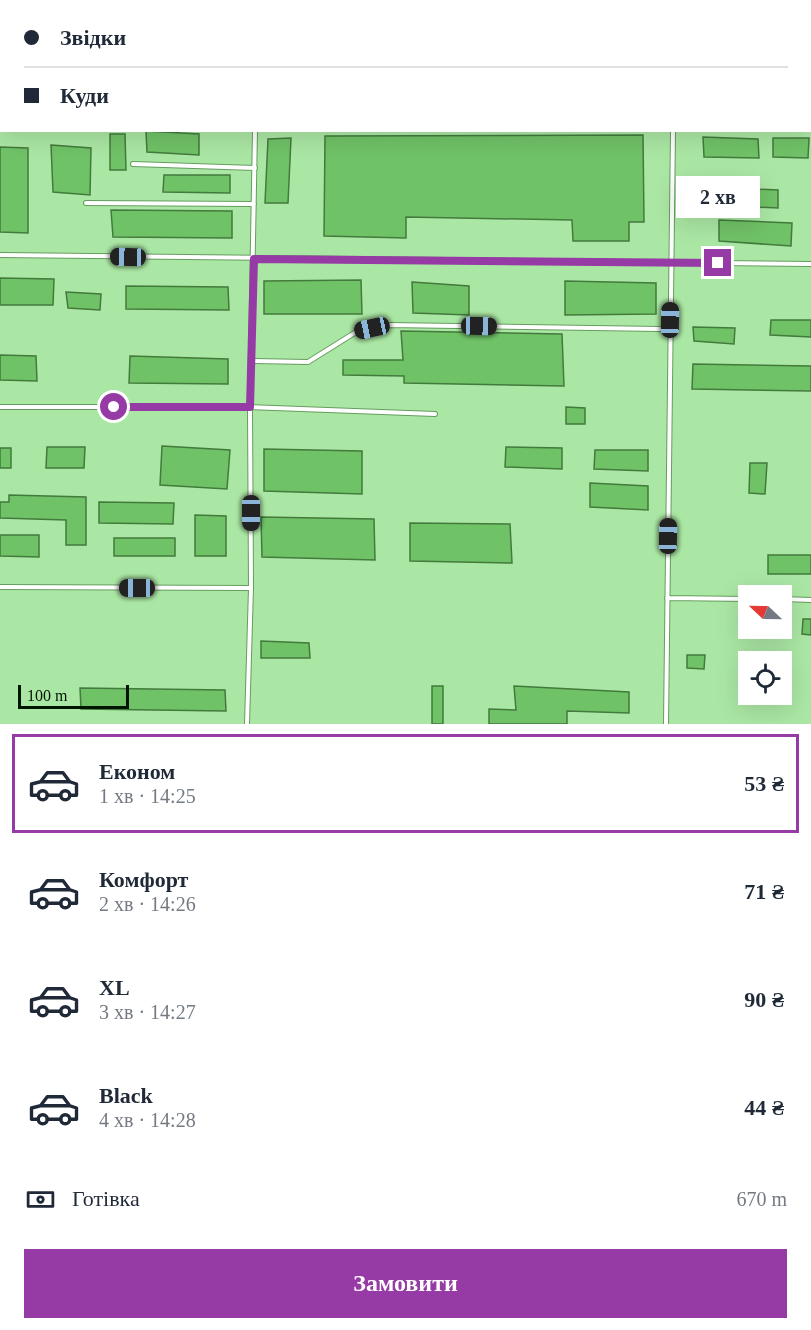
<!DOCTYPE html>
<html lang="uk">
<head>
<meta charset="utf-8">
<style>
	body { margin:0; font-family:"Times New Roman",serif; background:#f6f6f7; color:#1f2937; height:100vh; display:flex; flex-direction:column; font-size:22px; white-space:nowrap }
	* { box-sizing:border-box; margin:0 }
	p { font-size:20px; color:#747a83 }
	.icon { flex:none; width:33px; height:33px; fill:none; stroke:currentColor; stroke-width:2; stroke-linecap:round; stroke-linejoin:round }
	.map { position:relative; height:724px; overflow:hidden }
	.drawer { display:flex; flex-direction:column; background:#fff; flex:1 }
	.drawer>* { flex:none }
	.banner { position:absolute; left:0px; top:0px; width:812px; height:132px; box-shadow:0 6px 24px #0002; display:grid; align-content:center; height:132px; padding:0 24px; background:#fff }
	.needle { width:39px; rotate:292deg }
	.buttons { position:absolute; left:738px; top:585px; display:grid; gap:12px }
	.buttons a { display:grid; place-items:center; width:54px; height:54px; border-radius:0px; background:#fff; box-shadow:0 6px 24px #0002; font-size:30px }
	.scale { position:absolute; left:18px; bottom:15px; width:111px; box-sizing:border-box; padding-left:6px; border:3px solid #011400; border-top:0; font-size:16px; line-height:21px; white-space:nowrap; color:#011400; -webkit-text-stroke:4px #abe7a4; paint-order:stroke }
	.end { position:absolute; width:27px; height:27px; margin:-14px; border:8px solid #963aa5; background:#fff; box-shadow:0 0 0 3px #fff }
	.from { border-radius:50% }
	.bubble { position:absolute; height:42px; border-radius:0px; background:#fff; box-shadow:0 6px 24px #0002; font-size:20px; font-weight:800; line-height:42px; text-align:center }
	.car { position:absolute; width:18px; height:36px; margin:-18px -9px; border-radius:8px; box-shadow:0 0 4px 2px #0007; background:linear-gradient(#222 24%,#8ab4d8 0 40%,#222 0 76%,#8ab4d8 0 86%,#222 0) }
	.banner b { display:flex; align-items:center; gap:21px; height:57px; font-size:22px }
	.banner b+b { border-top:2px solid #e0e1e3 }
	.banner i { width:15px; height:15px; background:#1f2937 }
	ul { padding:10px 0 0; list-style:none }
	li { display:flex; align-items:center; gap:18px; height:99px; margin:0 12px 9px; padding:0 12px; border:3px solid transparent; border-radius:0px }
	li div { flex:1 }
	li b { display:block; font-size:22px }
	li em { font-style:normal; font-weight:800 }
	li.current { border-color:#963aa5 }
	li>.icon { width:54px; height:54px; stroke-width:1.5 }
	.pay { display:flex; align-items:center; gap:15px; height:66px; padding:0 24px; font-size:22px }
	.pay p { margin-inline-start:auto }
	.primary-button { display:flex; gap:12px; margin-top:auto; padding:12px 24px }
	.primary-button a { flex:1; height:69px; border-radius:0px; background:#963aa5; color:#fff; font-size:24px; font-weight:800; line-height:69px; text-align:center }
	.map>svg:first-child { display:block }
	.green { fill:#e2b665 }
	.building { fill:#70c267; stroke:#437a3d; stroke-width:1.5 }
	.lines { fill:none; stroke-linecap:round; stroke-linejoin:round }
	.lane-casing { stroke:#659d5e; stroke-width:6 }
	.path { stroke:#6f9c6a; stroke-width:1.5; stroke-dasharray:4.5 4.5; stroke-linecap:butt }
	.lane { stroke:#fff; stroke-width:4 }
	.route { stroke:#963aa5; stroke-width:8 }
</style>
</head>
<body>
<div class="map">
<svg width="811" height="724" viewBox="0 0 811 724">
	<rect width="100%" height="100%" fill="#abe7a4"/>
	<path class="green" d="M16,0H248L16,1Z"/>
	<path class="building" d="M146,131L199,134V155L147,152Z
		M110,134H125L126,170H110Z
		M643,135L644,222H629V241H573L572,220L406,217V238L324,236L325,136Z
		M703,137L758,139L759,158L704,157Z
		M291,138L288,203H265L268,139Z
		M773,138H809L808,158L773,157Z
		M51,145L91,148L90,195L53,192Z
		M0,147L28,148V233L0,232Z
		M164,175H230V193L163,192Z
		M707,187L778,190V208L706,205Z
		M111,210L232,211V238L113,237Z
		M719,220L792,223L791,246L719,241Z
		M0,278L54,279L53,305H0Z
		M361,280L362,314H264V281Z
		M565,281L656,283V314L565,315Z
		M412,282L469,286V315L413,313Z
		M126,286L228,287L229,310L126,309Z
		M66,292L101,294L100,310L68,308Z
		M771,320H811V337L770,335Z
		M693,327L735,328L734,344L694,341Z
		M401,331L562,334L564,386L404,383V376L343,375V360H403Z
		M0,355L36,356L37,381L0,380Z
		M130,356L228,359V384L129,383Z
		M693,364L811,366V391L692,389Z
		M566,407L585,408V424H566Z
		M162,446L230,450L227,489L160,485Z
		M47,447H85L84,468H46Z
		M506,447L562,448V469L505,467Z
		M0,448H11V468H0Z
		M264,449L362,451V494L264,491Z
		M595,450H648V471L594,469Z
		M750,463H767L765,494L749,493Z
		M590,483L648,486V510L590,507Z
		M9,495L86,497V545H66V520L0,518V502H9Z
		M99,502L174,503L173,524L99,523Z
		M195,515L226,516V556H195Z
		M261,517L374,519L375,560L262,557Z
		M410,523L510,524L512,563L410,561Z
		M0,535H39V557L0,556Z
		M114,538H175V556H114Z
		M768,555H811V574H768Z
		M803,619H811V635L802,634Z
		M261,641L309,643L310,658H261Z
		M687,655H705L704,669L687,668Z
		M432,686H443V724H432Z
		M514,686L629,692V713L567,711V724H489V709L516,710Z
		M80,688L225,690L226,711L81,709Z"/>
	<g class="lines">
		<defs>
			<path id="lane" d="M257,2V0
				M674,2V0
				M0,104H2
				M810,116H811
				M133,164L255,168
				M86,203L254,204
				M0,255L811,264
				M252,361L308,362L356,332L389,325L660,329
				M0,407H250L435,414
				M0,587L251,588L250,407L255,130
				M667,598L748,599
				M782,599L811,600
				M247,724L251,588
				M666,724L673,130"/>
		</defs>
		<use href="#lane" class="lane-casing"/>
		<path class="path" d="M223,2L224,0"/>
		<use href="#lane" class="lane"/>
	</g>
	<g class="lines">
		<path class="route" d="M114,407H250L254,259L718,263"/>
	</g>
</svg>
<div class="buttons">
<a><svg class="needle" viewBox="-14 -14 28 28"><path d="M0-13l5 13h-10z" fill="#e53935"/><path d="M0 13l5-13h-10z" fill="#747a83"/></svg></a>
<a><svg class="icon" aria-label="locate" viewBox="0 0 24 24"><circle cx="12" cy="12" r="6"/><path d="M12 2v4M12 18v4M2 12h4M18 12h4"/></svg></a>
</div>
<div class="scale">100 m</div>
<i class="end from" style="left:114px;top:407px"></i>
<i class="end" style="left:718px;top:263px"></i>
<div class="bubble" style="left:676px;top:176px;width:84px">2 хв</div>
<i class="car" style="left:128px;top:257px;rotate:271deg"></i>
<i class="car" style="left:670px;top:320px;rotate:1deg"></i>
<i class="car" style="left:479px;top:326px;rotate:91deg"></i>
<i class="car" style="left:372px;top:328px;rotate:258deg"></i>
<i class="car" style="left:251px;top:513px;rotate:180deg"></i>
<i class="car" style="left:668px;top:536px;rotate:1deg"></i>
<i class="car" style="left:137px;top:588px;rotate:270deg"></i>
<div class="banner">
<b><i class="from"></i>Звідки</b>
<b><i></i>Куди</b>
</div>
</div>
<section class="drawer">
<ul>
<li class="current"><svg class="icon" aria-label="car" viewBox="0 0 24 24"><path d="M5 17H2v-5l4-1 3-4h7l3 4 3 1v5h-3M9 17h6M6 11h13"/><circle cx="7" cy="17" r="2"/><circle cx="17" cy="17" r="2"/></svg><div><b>Економ</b><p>1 хв · 14:25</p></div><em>53 ₴</em></li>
<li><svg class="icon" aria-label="car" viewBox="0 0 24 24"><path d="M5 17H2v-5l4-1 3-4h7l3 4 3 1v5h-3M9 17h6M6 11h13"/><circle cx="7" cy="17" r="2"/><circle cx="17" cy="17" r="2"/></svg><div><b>Комфорт</b><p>2 хв · 14:26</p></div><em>71 ₴</em></li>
<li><svg class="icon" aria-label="car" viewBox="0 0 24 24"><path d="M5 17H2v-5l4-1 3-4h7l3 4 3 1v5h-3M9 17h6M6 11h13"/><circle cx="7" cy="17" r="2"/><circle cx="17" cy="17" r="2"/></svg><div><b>XL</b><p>3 хв · 14:27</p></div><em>90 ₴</em></li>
<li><svg class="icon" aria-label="car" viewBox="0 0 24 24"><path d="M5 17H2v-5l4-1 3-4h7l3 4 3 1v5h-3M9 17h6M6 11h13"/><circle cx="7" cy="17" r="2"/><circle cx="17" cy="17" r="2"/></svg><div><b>Black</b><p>4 хв · 14:28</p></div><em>44 ₴</em></li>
</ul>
<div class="pay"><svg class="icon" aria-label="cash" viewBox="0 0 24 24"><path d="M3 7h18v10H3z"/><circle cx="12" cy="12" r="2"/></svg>Готівка<p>670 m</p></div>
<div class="primary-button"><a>Замовити</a></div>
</section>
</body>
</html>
